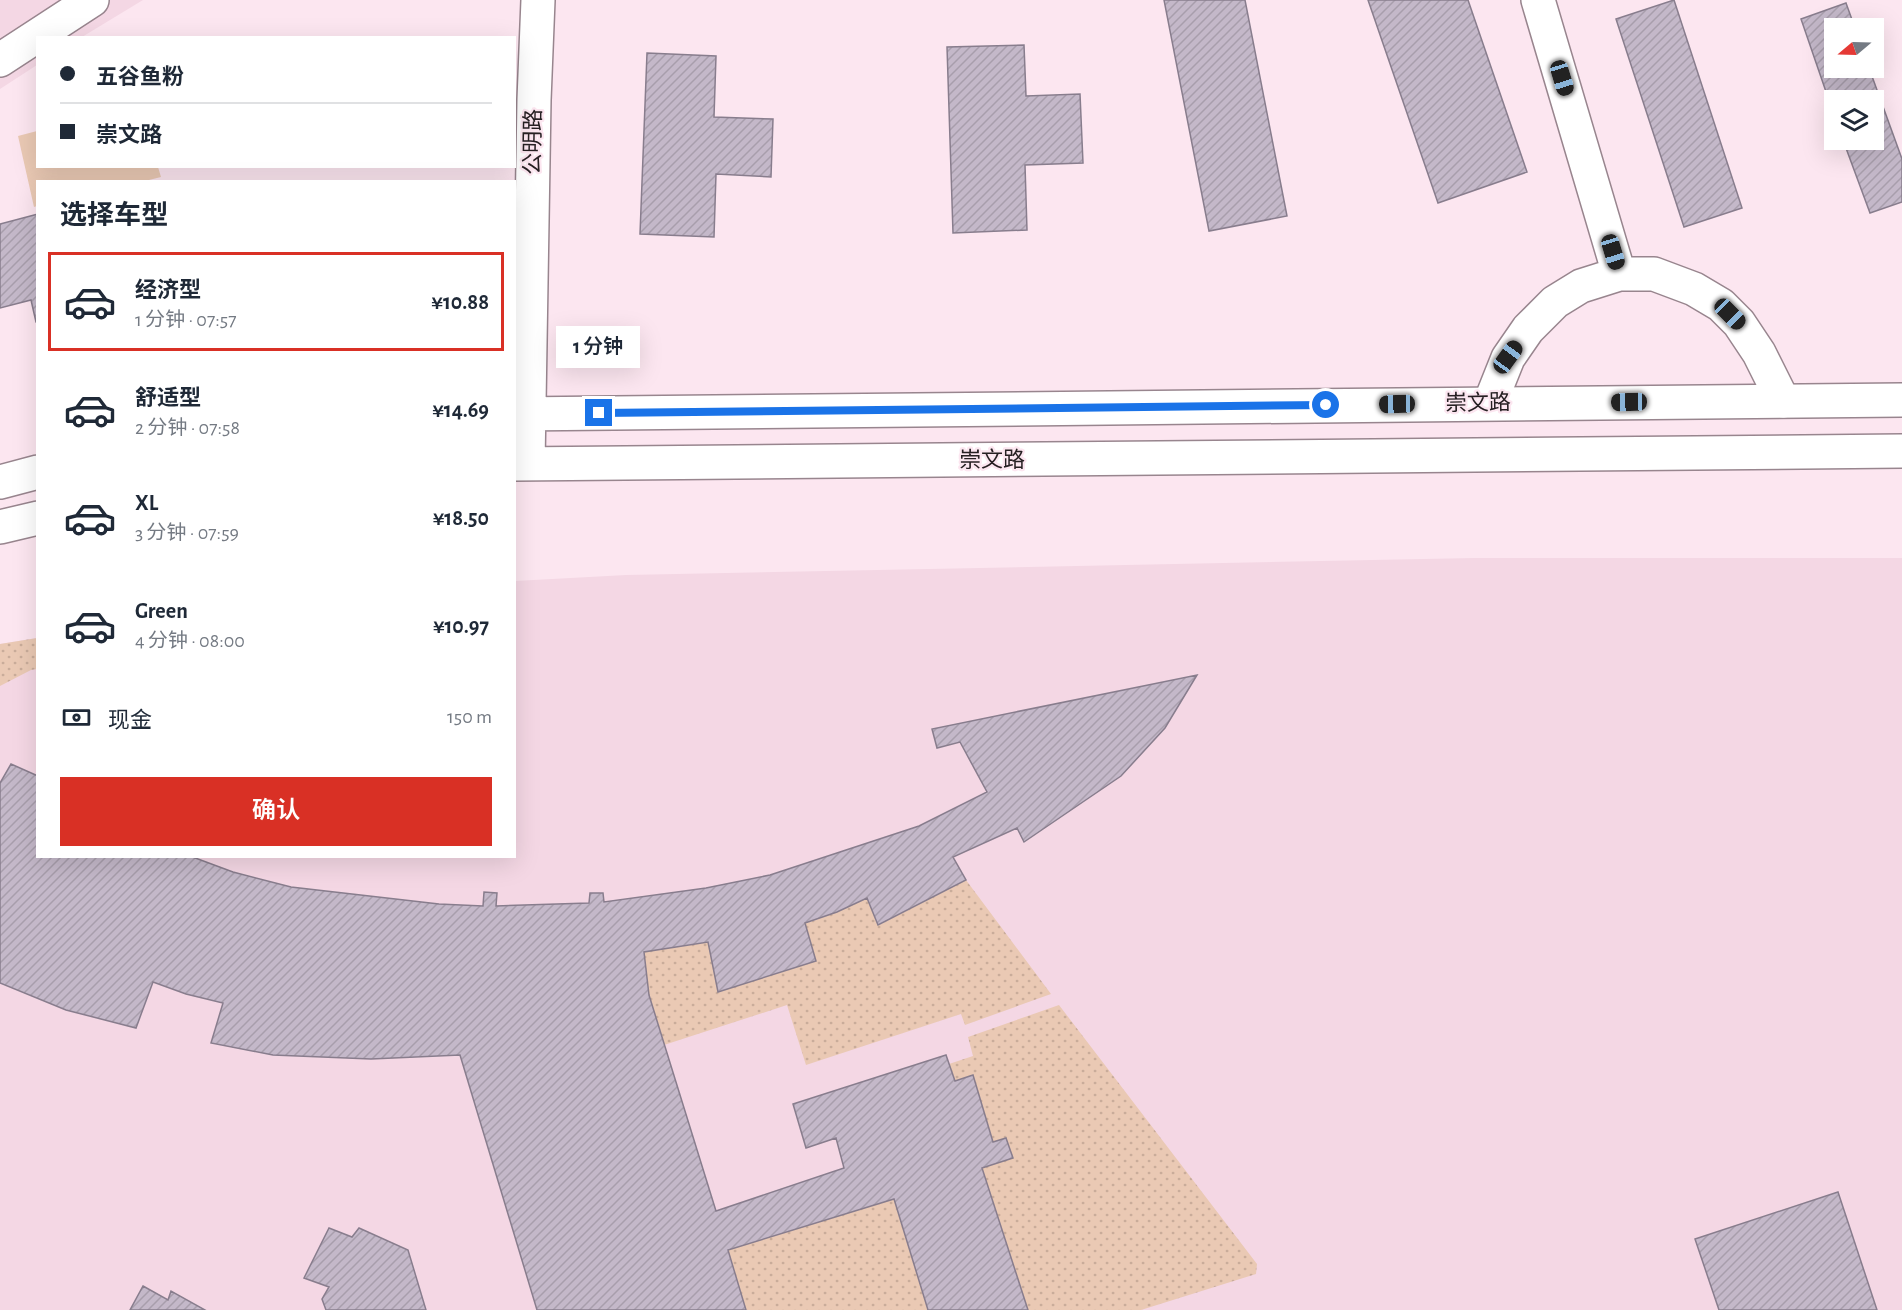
<!DOCTYPE html>
<html lang="zh">
<head>
<meta charset="utf-8">
<style>
	body { margin:0; font-family:"Alegreya Sans","Noto Sans SC",sans-serif; background:#f2f2f3; color:#1f2937; height:100vh; display:flex; flex-direction:column; font-size:22px; white-space:nowrap }
	* { box-sizing:border-box; margin:0 }
	p { font-size:20px; color:#747a83 }
	.icon { flex:none; width:33px; height:33px; fill:none; stroke:currentColor; stroke-width:2; stroke-linecap:round; stroke-linejoin:round }
	.map { position:relative; flex:1; overflow:hidden }
	.drawer { position:absolute; left:36px; top:180px; width:480px; height:678px; display:flex; flex-direction:column; background:#fff; border-radius:0px; box-shadow:0 6px 24px #0002 }
	.drawer>* { flex:none }
	.guide { position:absolute; left:36px; top:36px; width:480px; height:132px; border-radius:0px; box-shadow:0 6px 24px #0002; display:grid; align-content:center; height:132px; padding:0 24px; background:#fff }
	.needle { width:39px; rotate:251deg }
	.tools { position:absolute; left:1824px; top:18px; display:grid; gap:12px }
	.tools a { display:grid; place-items:center; width:60px; height:60px; border-radius:0px; background:#fff; box-shadow:0 6px 24px #0002; font-size:30px }
	.end { position:absolute; width:27px; height:27px; margin:-14px; border:8px solid #1a73e8; background:#fff; box-shadow:0 0 0 3px #fff }
	.from { border-radius:50% }
	.bubble { position:absolute; height:42px; border-radius:0px; background:#fff; box-shadow:0 6px 24px #0002; font-size:20px; font-weight:600; line-height:42px; text-align:center }
	.car { position:absolute; width:18px; height:36px; margin:-18px -9px; border-radius:8px; box-shadow:0 0 4px 2px #0007; background:linear-gradient(#222 24%,#8ab4d8 0 40%,#222 0 76%,#8ab4d8 0 86%,#222 0) }
	.guide b { display:flex; align-items:center; gap:21px; height:57px; font-size:22px }
	.guide b+b { border-top:2px solid #e0e1e3 }
	.guide i { width:15px; height:15px; background:#1f2937 }
	ul { padding:0; list-style:none }
	li { display:flex; align-items:center; gap:18px; height:99px; margin:0 12px 9px; padding:0 12px; border:3px solid transparent; border-radius:0px }
	li div { flex:1 }
	li b { display:block; font-size:22px }
	li em { font-style:normal; font-weight:600 }
	li.selected { border-color:#d93025 }
	li>.icon { width:54px; height:54px; stroke-width:1.5 }
	h2 { padding:0 24px; font-size:27px; line-height:72px }
	.pay { display:flex; align-items:center; gap:15px; height:66px; padding:0 24px; font-size:22px }
	.pay p { margin-inline-start:auto }
	.action { display:flex; gap:12px; margin-top:auto; padding:12px 24px }
	.action a { flex:1; height:69px; border-radius:0px; background:#d93025; color:#fff; font-size:24px; font-weight:600; line-height:69px; text-align:center }
	.map>svg:first-child { display:block }
	.built { fill:#f4d7e4 }
	.grass { fill:url(#grass-dots) }
	.park { fill:#eac9b4 }
	.building { fill:url(#building-hatch); stroke:#887d8d; stroke-width:1.5 }
	.lines { fill:none; stroke-linecap:round; stroke-linejoin:round }
	.street-casing { stroke:#98858e; stroke-width:36 }
	.secondary-casing { stroke:#98858e; stroke-width:36 }
	.street { stroke:#fff; stroke-width:33 }
	.secondary { stroke:#fff; stroke-width:33 }
	.route { stroke:#1a73e8; stroke-width:8 }
	.labels { text-anchor:middle; dominant-baseline:central; stroke-width:4.5; stroke-linejoin:round; paint-order:stroke }
	.street-label { font-size:22px; fill:#272023; stroke:#fce6f0 }
</style>
</head>
<body>
<div class="map">
<svg width="1902" height="1310" viewBox="0 0 1902 1310">
	<defs>
		<pattern id="grass-dots" width="8" height="8" patternUnits="userSpaceOnUse" patternTransform="scale(1.5)"><rect width="8" height="8" fill="#eac9b4"/><path d="M2 2h.1M6 6h.1" fill="none" stroke="#c9ac9a" stroke-width="1.8" stroke-linecap="round"/></pattern>
		<pattern id="building-hatch" width="6" height="6" patternUnits="userSpaceOnUse" patternTransform="scale(1.5)"><rect width="6" height="6" fill="#c4b8c9"/><path d="M-1 1l2-2M0 6l6-6M5 7l2-2" fill="none" stroke="#a89eac"/></pattern>
	</defs>
	<rect width="100%" height="100%" fill="#fce6f0"/>
	<path class="built" d="M0,0H143L82,37L38,38L37,65L0,89Z
		M1474,558H1902V1310H0V644L37,638L38,856H514L515,581L626,575Z"/>
	<path class="grass" d="M37,638V669L31,670L0,686V644Z
		M966,880L1051,994L965,1025L961,1014L806,1065L787,1005L664,1045L649,995L644,952C697,944 751,936 803,924C825,918 847,907 867,898L879,925Z
		M1059,1005L1257,1264L1256,1274L1141,1310H1028L982,1168L1012,1158L1006,1138L993,1142L973,1075L955,1081L949,1064L973,1056L968,1037Z
		M894,1199L928,1310H746L728,1250Z"/>
	<path class="park" d="M37,131L38,166L158,167L161,177L141,182H38L37,206L34,207L18,136Z"/>
	<path class="building" d="M1164,0H1245L1287,216L1209,231Z
		M1368,0H1468L1527,172L1438,203Z
		M1674,0L1742,208L1684,227L1616,19Z
		M1846,3L1855,28H1834V68H1869L1902,159V202L1870,213L1843,140H1874V100H1834V115L1801,19Z
		M1024,45L1026,96L1080,94L1083,163L1025,165L1027,230L953,233L947,47Z
		M647,53L716,56L714,117L773,119L771,177L716,174L714,237L640,234Z
		M38,214V322H36L31,300L0,308V224Z
		M1197,675L1165,728L1121,776L1024,842L1017,828L953,857L966,880L878,925L867,898L837,912L805,923L816,961L718,992L708,942L644,952L649,995L716,1211L844,1168L836,1138L806,1148L793,1104L946,1055L955,1081L973,1075L993,1142L1006,1138L1013,1158L982,1168L1028,1310H928L894,1199L728,1250L746,1310H537L460,1055L371,1059L273,1055L211,1043L223,1003L186,994L153,982L136,1028L66,1010L0,983V783L11,764L38,776V856H190L233,872L291,887L439,904L483,906L484,892L497,893L496,906L589,903L590,893H603L604,902L706,888L770,875L919,826L987,792L960,742L937,748L932,729Z
		M1838,1192L1877,1310H1719L1695,1239Z
		M329,1228L352,1237L359,1228L408,1250L426,1310H326L322,1299L329,1287L304,1278Z
		M143,1286L168,1300L171,1291L205,1310H130Z"/>
	<g class="lines">
		<defs>
			<path id="street" d="M1538,0L1619,274
				M0,60L92,0
				M1490,403L1508,358L1528,329L1555,302L1581,286L1619,274H1654L1694,289L1721,305L1739,323L1759,353L1783,401"/>
			<path id="secondary" d="M514,414L1902,400
				M514,464L1902,451
				M528,464L534,100L538,0
				M0,482L38,472
				M0,527L38,518"/>
		</defs>
		<use href="#street" class="street-casing"/>
		<use href="#secondary" class="secondary-casing"/>
		<use href="#street" class="street"/>
		<use href="#secondary" class="secondary"/>
	</g>
	<g class="lines">
		<path class="route" d="M599,413L1326,405"/>
	</g>
	<g class="labels">
		<g class="street-label">
			<text transform="translate(533 142) rotate(-89)">公明路</text>
			<text transform="translate(1478 403) rotate(-1)">崇文路</text>
			<text x="992" y="460">崇文路</text>
		</g>
	</g>
</svg>
<div class="tools">
<a><svg class="needle" viewBox="-14 -14 28 28"><path d="M0-13l5 13h-10z" fill="#e53935"/><path d="M0 13l5-13h-10z" fill="#747a83"/></svg></a>
<a><svg class="icon" aria-label="layers" viewBox="0 0 24 24"><path d="M12 4l9 5-9 5-9-5zM3 14l9 5 9-5"/></svg></a>
</div>
<i class="end from" style="left:1326px;top:405px"></i>
<i class="end" style="left:599px;top:413px"></i>
<div class="bubble" style="left:556px;top:326px;width:84px">1 分钟</div>
<i class="car" style="left:1562px;top:78px;rotate:163deg"></i>
<i class="car" style="left:1613px;top:252px;rotate:163deg"></i>
<i class="car" style="left:1730px;top:314px;rotate:135deg"></i>
<i class="car" style="left:1508px;top:357px;rotate:36deg"></i>
<i class="car" style="left:1629px;top:402px;rotate:269deg"></i>
<i class="car" style="left:1397px;top:404px;rotate:269deg"></i>
<div class="guide">
<b><i class="from"></i>五谷鱼粉</b>
<b><i></i>崇文路</b>
</div>
<section class="drawer">
<h2>选择车型</h2>
<ul>
<li class="selected"><svg class="icon" aria-label="car" viewBox="0 0 24 24"><path d="M5 17H2v-5l4-1 3-4h7l3 4 3 1v5h-3M9 17h6M6 11h13"/><circle cx="7" cy="17" r="2"/><circle cx="17" cy="17" r="2"/></svg><div><b>经济型</b><p>1 分钟 · 07:57</p></div><em>¥10.88</em></li>
<li><svg class="icon" aria-label="car" viewBox="0 0 24 24"><path d="M5 17H2v-5l4-1 3-4h7l3 4 3 1v5h-3M9 17h6M6 11h13"/><circle cx="7" cy="17" r="2"/><circle cx="17" cy="17" r="2"/></svg><div><b>舒适型</b><p>2 分钟 · 07:58</p></div><em>¥14.69</em></li>
<li><svg class="icon" aria-label="car" viewBox="0 0 24 24"><path d="M5 17H2v-5l4-1 3-4h7l3 4 3 1v5h-3M9 17h6M6 11h13"/><circle cx="7" cy="17" r="2"/><circle cx="17" cy="17" r="2"/></svg><div><b>XL</b><p>3 分钟 · 07:59</p></div><em>¥18.50</em></li>
<li><svg class="icon" aria-label="car" viewBox="0 0 24 24"><path d="M5 17H2v-5l4-1 3-4h7l3 4 3 1v5h-3M9 17h6M6 11h13"/><circle cx="7" cy="17" r="2"/><circle cx="17" cy="17" r="2"/></svg><div><b>Green</b><p>4 分钟 · 08:00</p></div><em>¥10.97</em></li>
</ul>
<div class="pay"><svg class="icon" aria-label="cash" viewBox="0 0 24 24"><path d="M3 7h18v10H3z"/><circle cx="12" cy="12" r="2"/></svg>现金<p>150 m</p></div>
<div class="action"><a>确认</a></div>
</section>
</div>
</body>
</html>
